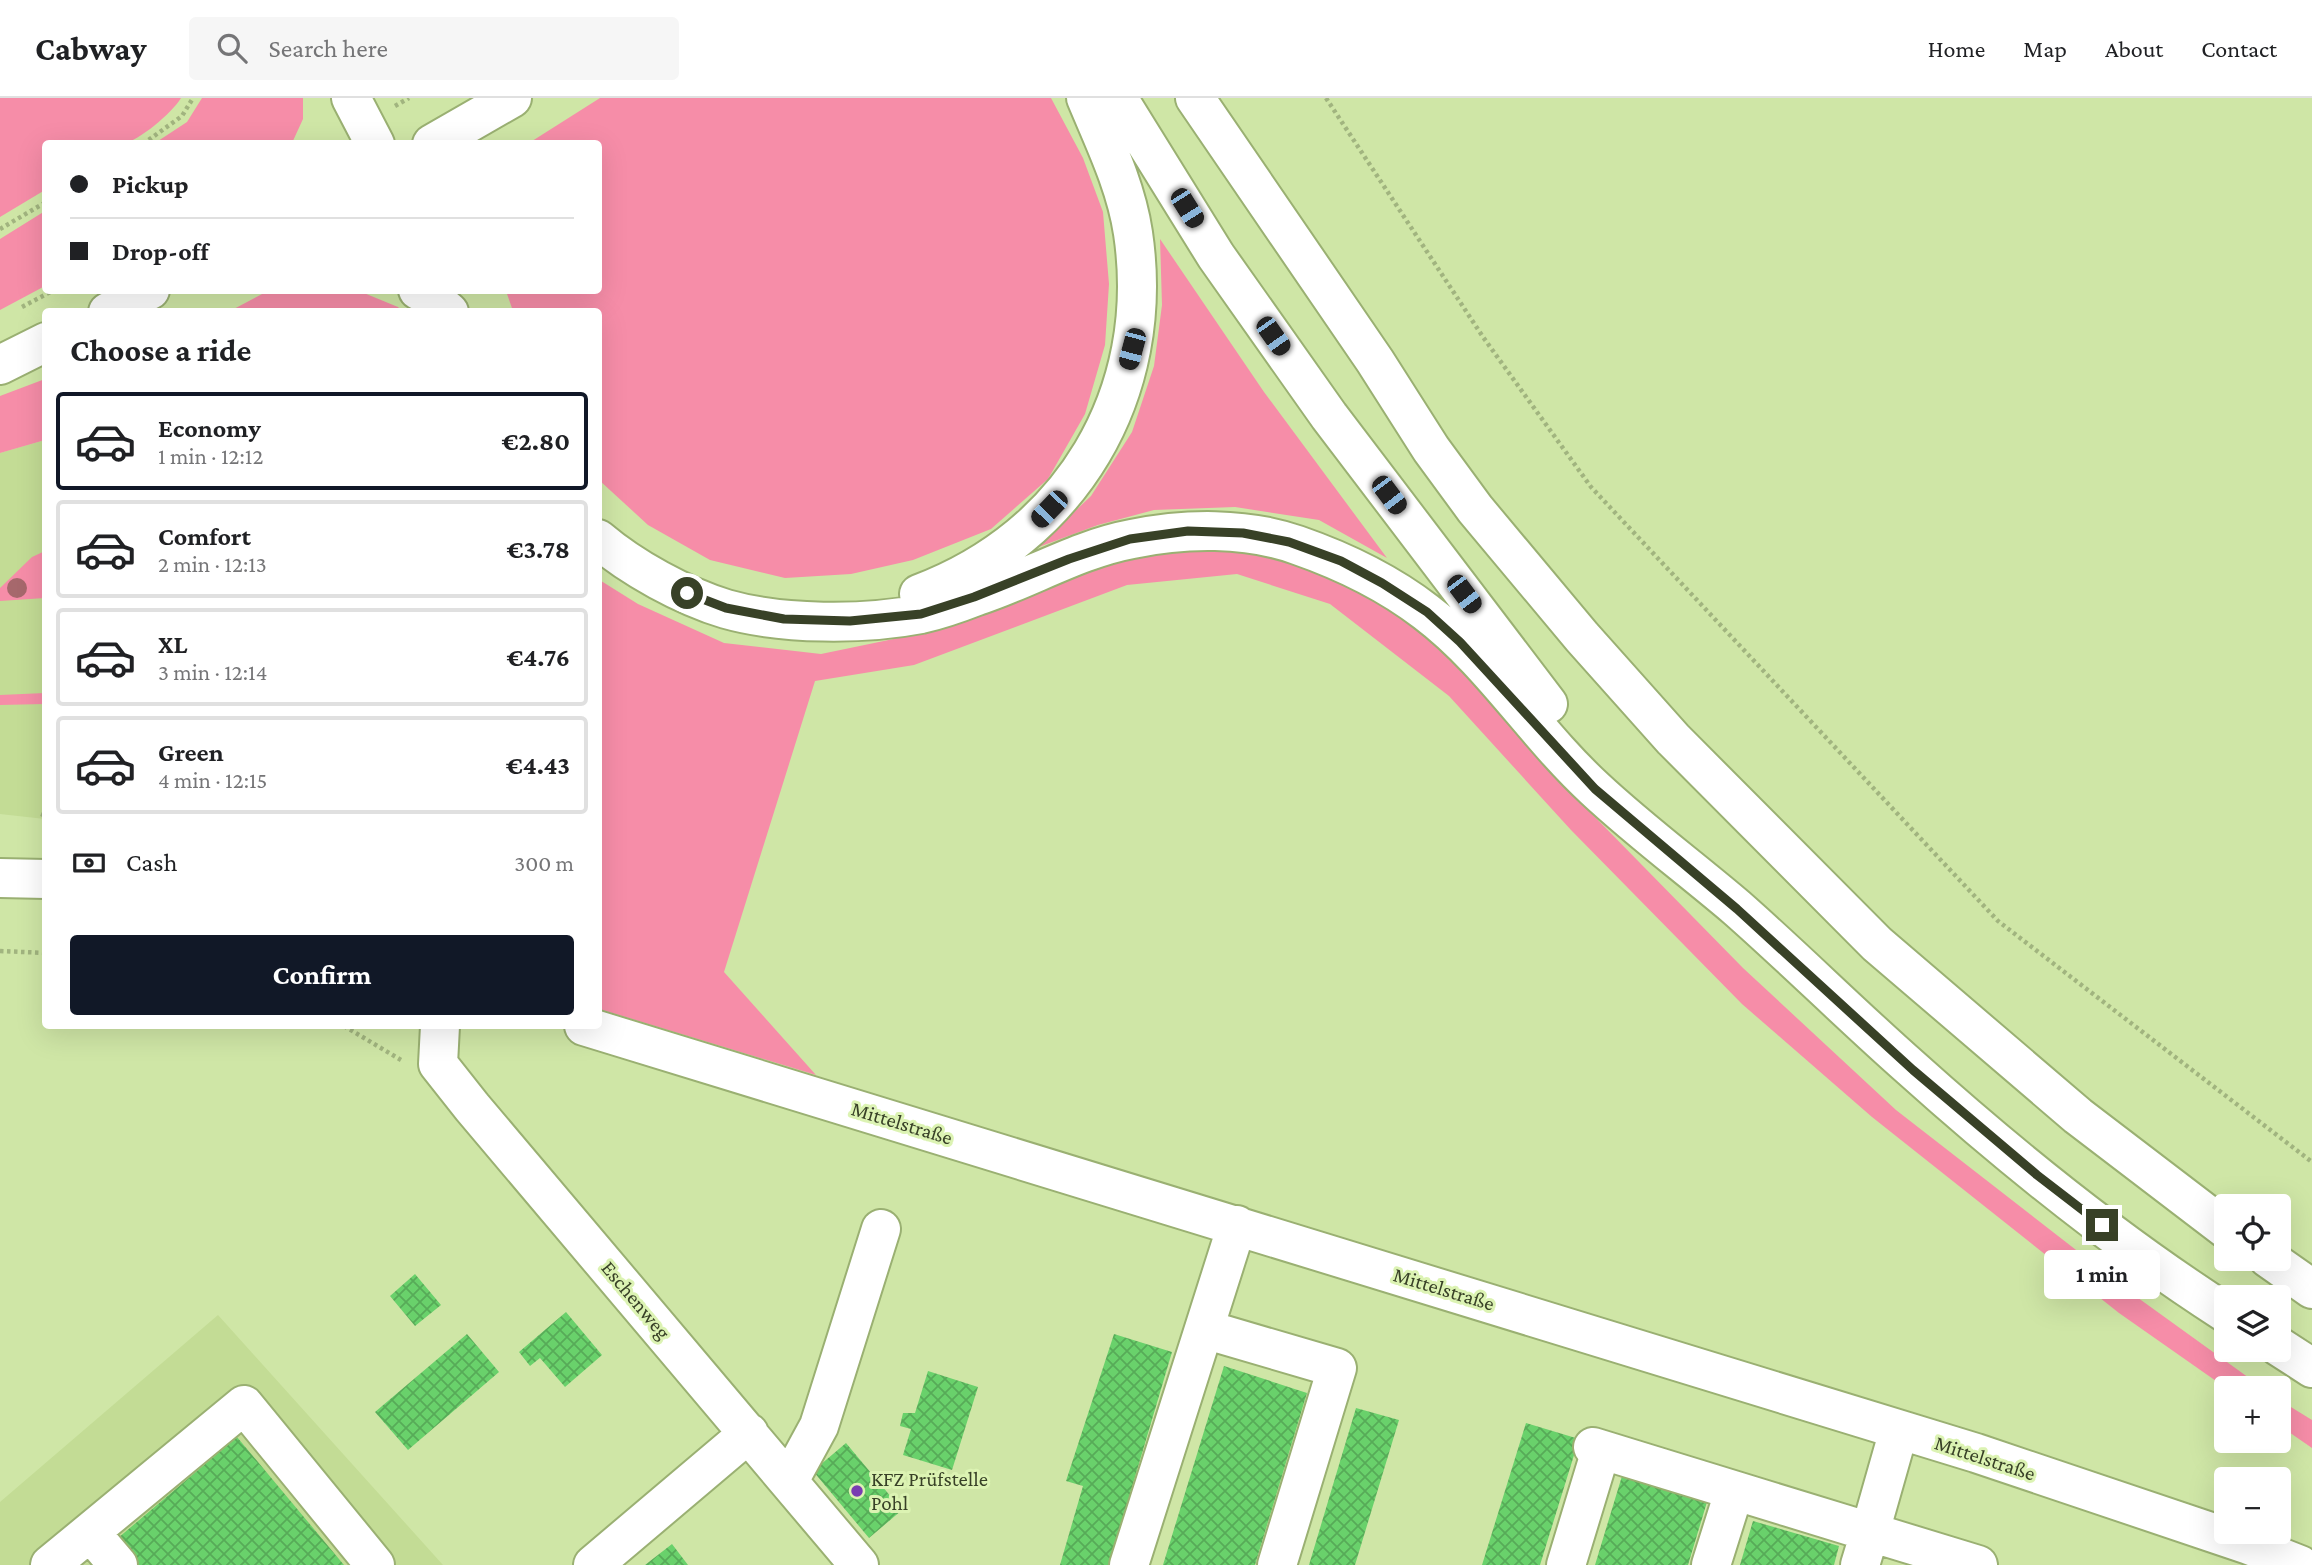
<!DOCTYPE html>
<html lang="en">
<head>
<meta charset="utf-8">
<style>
	body { margin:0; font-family:"Crimson Pro",serif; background:#f6f6f6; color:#202124; height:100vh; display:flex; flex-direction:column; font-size:26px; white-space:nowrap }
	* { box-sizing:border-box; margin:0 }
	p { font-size:23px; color:#757577 }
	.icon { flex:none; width:38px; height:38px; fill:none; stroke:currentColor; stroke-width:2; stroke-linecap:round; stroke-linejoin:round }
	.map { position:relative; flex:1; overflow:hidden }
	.details { position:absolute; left:42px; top:210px; width:560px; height:721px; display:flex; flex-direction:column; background:#fff; border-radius:7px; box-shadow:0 7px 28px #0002 }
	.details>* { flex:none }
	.top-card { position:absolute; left:42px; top:42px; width:560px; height:154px; border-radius:7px; box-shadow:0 7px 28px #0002; display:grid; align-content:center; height:154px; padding:0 28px; background:#fff }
	.tools { position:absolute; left:2214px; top:1096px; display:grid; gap:14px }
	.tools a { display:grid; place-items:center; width:77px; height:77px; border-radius:7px; background:#fff; box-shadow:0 7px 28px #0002; font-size:35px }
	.end { position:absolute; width:32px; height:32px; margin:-16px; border:9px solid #384127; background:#fff; box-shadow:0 0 0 4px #fff }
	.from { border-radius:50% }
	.bubble { position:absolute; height:49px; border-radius:7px; background:#fff; box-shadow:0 7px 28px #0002; font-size:23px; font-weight:700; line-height:49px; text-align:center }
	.car { position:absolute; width:21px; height:42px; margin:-21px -10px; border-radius:9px; box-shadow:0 0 5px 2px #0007; background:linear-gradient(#222 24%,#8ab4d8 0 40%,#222 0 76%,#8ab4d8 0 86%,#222 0) }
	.top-card b { display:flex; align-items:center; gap:24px; height:66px; font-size:26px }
	.top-card b+b { border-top:2px solid #e0e0e0 }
	.top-card i { width:18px; height:18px; background:#202124 }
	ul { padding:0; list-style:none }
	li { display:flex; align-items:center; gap:21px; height:98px; margin:0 14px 10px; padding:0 14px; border:4px solid #e0e0e0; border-radius:7px }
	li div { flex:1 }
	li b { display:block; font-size:26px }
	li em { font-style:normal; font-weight:700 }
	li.current { border-color:#111827 }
	li>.icon { width:63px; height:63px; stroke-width:1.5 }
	h2 { padding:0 28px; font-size:32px; line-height:84px }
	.pay { display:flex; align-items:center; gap:18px; height:77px; padding:0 28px; font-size:26px }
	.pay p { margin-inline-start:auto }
	.action { display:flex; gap:14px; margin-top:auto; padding:14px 28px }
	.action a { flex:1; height:80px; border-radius:7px; background:#111827; color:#fff; font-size:28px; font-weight:700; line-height:80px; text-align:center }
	header { display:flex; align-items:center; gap:42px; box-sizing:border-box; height:98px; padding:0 35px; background:#fff; border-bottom:2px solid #e0e0e0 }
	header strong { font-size:33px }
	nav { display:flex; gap:38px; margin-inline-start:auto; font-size:24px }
	.search { width:490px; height:63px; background:#f6f6f6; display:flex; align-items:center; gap:18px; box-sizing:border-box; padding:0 24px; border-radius:7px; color:#757577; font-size:26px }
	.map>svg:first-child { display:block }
	.built { fill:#c3dc95 }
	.green { fill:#f68da8 }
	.building { fill:url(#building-cross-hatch) }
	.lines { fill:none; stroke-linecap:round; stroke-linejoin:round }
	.minor-casing { stroke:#9ab072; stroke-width:42 }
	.major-casing { stroke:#9ab072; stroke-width:42 }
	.highway-casing { stroke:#9ab072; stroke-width:42 }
	.path { stroke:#a1b47f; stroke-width:4.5; stroke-dasharray:3.5 3.5; stroke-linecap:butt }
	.minor { stroke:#fff; stroke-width:38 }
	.major { stroke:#fff; stroke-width:38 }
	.highway { stroke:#fff; stroke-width:38 }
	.tree { fill:#a6686c }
	.route { stroke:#384127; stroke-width:9 }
	.poi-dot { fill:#793cb2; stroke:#dcf3b3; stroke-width:2.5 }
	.labels { text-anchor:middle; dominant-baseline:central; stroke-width:6; stroke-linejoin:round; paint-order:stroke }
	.street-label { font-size:21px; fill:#384127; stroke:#dcf3b3 }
	.poi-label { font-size:21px; fill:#384127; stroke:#dcf3b3; text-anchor:start }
</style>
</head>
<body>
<header>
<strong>Cabway</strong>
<div class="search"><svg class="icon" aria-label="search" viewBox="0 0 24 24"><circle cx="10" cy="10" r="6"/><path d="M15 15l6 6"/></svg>Search here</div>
<nav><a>Home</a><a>Map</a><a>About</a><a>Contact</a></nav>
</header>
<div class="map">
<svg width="2312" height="1467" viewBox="0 0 2312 1467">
	<defs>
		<pattern id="building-cross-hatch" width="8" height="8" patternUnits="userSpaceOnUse" patternTransform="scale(1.75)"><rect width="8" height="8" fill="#69d16b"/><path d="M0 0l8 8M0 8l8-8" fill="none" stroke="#57ab58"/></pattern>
	</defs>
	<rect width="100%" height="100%" fill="#cfe6a6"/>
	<path class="built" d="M45,342V721L0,716V355Z
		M218,1217L443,1467H0V1404Z"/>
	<path class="green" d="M0,0H181C172,15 139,43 122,46C99,49 69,46 46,46L45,92L0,119Z
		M202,0H303V21L292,45H155L187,24Z
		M600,0H1051L1083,60L1103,114L1109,186L1105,247L1085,316L1048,381L991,431L913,462L851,476L785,480L710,462L648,427L599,382L598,214L513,213L506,193L598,192V46L529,45Z
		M45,113V188L0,212V141Z
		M1160,141L1264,294L1387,460L1319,422L1235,409L1154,412L1098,427L1036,450L1091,398L1132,334L1154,268L1162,207Z
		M275,193H359L398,209L402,213H230L264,195Z
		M45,281V342L0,355V298Z
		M1234,449L1300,465L1361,489L1421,532L1471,580L1589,713L1743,870L1896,1012L2134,1197L2263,1290H2226L2119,1215L1872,1019L1742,906L1571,732L1449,598L1330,506L1237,476L1127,487L914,567L815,583L724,874L816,977L599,911L598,481L638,506L724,545L821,556L908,538L1007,505L1100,466L1157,451Z
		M45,453V500L0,503V490L32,459Z
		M45,595V606L0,607V597Z
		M2278,1301L2312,1322V1350L2279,1327Z"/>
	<path class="building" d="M415,1176L441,1207L415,1228L390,1198Z
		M566,1214L602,1257L565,1289L540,1260L530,1268L519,1254Z
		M467,1236L499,1274L408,1352L375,1314Z
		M1114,1236L1172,1254L1109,1467H1060L1083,1388L1066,1383Z
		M1224,1268L1307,1295L1255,1467H1163Z
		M928,1273L978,1289L952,1372L903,1357L911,1331L900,1328L903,1315H915Z
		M1356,1310L1399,1322L1355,1467H1309Z
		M1526,1325L1579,1341L1540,1467H1482Z
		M237,1339L344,1467H129L111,1446Z
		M846,1345L902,1412L869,1440L813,1373Z
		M1622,1378L1707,1404L1688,1467H1595Z
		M1753,1423L1839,1448L1834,1467H1740Z
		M672,1446L688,1467H645Z"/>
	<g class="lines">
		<defs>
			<path id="minor" d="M351,0L375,46
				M0,780L46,781
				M440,928L438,966L472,1009L859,1467
				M584,928L1976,1355L2249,1447L2300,1467
				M1204,1231L1337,1270L1277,1467
				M1593,1349L1870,1434L1899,1332
				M789,1383L819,1328L881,1131
				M90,1434L118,1467
				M50,1467L244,1307L375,1467
				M593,1467L749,1335
				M1129,1467L1237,1127
				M1566,1467L1601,1352
				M1711,1467L1734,1394
				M1860,1467L1870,1434L1978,1467"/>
			<path id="major" d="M432,46L512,0
				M108,214L150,192
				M0,267L46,244"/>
			<path id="highway" d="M1118,0L1216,158L1329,318L1548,606
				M1195,0L1375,263L1431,351L1475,411L1582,539L1673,641L1877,846L2078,1018L2226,1131
				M418,192L434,201L449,214
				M598,441C632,470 683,498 726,511C782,527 864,527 921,516C939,512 959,505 977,498C1029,481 1078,451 1132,441C1185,430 1246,429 1297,447C1343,463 1387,484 1426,514C1491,563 1535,636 1595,691C1640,733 1690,770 1737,810C1796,862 1851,917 1910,969C2009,1058 2114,1143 2226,1215
				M919,496C1071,439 1157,296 1133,135C1126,88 1104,43 1086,0
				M2268,1160L2312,1191
				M2278,1248L2312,1270"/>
		</defs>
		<use href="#minor" class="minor-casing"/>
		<use href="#major" class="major-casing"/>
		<use href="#highway" class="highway-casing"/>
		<path class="path" d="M1326,0L1483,239L1591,389L1998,823L2312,1064
			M395,8L409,0
			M143,46L182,18L193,0
			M0,131L46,104
			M22,209L54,192
			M41,716L46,718
			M0,853L46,855
			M344,928L401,962"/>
		<use href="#minor" class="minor"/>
		<use href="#major" class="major"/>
		<use href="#highway" class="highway"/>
	</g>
	<circle class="tree" cx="17" cy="490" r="10"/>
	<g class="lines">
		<path class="route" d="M687,495L726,510L784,521L850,523L921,516L974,499L1069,461L1130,441L1188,433L1243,435L1289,444L1341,463L1382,485L1427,514L1460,544L1595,691L1737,811L1913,972L2037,1077L2102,1127"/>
	</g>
	<circle class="poi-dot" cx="857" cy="1393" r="7"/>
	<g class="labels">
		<g class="street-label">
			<text transform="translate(902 1025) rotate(17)">Mittelstraße</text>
			<text transform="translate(1444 1191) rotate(17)">Mittelstraße</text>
			<text transform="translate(636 1202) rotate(50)">Eschenweg</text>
			<text transform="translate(1985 1360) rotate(18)">Mittelstraße</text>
		</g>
		<g class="poi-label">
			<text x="871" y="1381">KFZ Prüfstelle<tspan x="871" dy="24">Pohl</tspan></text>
		</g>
	</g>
</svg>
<div class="tools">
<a><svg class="icon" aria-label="locate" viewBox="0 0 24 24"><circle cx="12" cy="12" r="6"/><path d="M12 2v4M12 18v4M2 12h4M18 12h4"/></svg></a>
<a><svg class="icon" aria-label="layers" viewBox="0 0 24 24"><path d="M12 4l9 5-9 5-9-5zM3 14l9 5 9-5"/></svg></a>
<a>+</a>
<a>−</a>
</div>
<i class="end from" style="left:687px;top:495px"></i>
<i class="end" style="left:2102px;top:1127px"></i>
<div class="bubble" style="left:2044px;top:1152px;width:116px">1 min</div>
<i class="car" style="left:1187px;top:110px;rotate:148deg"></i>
<i class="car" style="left:1273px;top:238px;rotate:145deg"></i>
<i class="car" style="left:1132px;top:251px;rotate:195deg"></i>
<i class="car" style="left:1389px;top:397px;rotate:143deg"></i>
<i class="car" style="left:1049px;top:411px;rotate:224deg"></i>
<i class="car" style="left:1464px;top:496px;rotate:143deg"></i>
<div class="top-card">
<b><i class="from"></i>Pickup</b>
<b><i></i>Drop-off</b>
</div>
<section class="details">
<h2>Choose a ride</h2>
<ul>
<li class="current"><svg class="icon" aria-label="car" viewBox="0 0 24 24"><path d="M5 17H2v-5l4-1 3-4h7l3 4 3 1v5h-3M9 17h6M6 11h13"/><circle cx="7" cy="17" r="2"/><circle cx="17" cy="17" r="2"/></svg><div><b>Economy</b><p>1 min · 12:12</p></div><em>€2.80</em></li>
<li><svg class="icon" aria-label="car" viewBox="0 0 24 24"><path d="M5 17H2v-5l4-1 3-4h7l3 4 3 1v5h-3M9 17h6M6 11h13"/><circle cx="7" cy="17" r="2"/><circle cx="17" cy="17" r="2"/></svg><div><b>Comfort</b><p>2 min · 12:13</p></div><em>€3.78</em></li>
<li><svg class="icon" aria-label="car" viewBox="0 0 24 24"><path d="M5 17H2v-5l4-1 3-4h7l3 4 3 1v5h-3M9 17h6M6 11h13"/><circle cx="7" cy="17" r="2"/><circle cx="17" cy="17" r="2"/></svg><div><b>XL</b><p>3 min · 12:14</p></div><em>€4.76</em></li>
<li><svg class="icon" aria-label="car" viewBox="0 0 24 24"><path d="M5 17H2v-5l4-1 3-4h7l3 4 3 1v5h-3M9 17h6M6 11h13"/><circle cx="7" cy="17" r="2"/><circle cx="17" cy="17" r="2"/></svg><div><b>Green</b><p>4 min · 12:15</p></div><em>€4.43</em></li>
</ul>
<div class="pay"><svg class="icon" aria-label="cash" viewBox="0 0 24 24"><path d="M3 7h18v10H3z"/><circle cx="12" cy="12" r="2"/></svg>Cash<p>300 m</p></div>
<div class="action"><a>Confirm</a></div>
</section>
</div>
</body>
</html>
